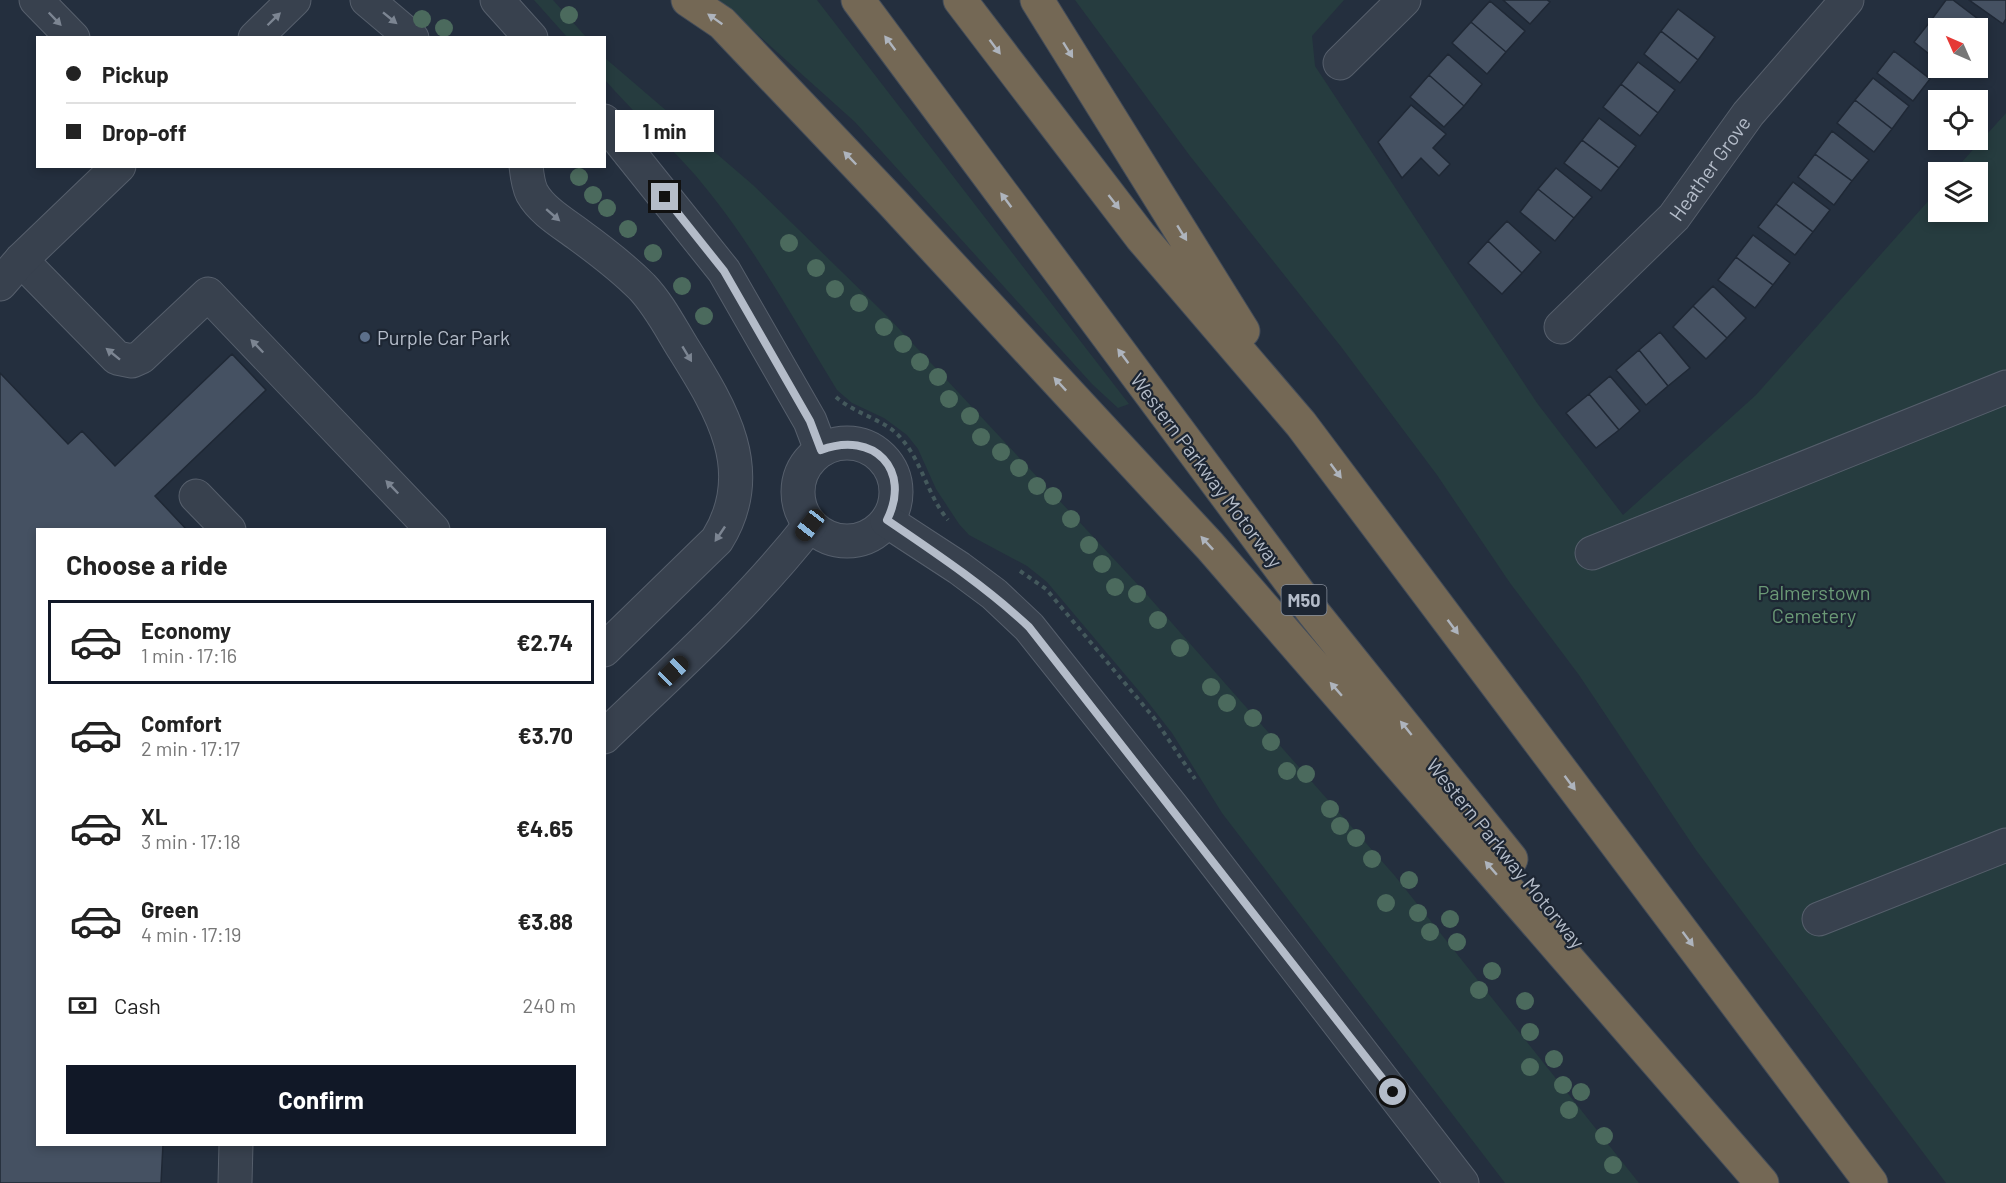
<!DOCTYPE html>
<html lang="en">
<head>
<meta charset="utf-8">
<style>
	body { margin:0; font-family:Barlow,sans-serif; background:#f2f2f2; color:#222; height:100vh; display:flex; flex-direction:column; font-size:22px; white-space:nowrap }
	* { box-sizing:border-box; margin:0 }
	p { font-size:20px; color:#767676 }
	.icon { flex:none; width:33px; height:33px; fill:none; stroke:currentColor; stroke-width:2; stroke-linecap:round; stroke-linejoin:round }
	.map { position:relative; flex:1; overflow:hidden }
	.side { position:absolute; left:36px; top:528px; width:570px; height:618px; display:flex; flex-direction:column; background:#fff; border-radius:0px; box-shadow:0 3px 9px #0003 }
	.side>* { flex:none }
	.top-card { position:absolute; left:36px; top:36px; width:570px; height:132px; border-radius:0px; box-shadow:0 3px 9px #0003; display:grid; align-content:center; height:132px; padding:0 30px; background:#fff }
	.needle { width:39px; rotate:315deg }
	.tools { position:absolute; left:1928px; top:18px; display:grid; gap:12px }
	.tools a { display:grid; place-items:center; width:60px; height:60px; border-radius:0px; background:#fff; box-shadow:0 3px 9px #0003; font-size:30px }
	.end { position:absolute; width:27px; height:27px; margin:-14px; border:8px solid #b4bcc9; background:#111; box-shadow:0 0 0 3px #111 }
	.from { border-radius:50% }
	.bubble { position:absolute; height:42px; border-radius:0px; background:#fff; box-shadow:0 3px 9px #0003; font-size:20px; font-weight:700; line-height:42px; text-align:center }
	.car { position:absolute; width:18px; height:36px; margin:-18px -9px; border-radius:8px; box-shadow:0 0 4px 2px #0007; background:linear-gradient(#222 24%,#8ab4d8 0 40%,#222 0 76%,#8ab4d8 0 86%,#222 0) }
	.top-card b { display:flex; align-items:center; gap:21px; height:57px; font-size:22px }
	.top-card b+b { border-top:2px solid #e0e0e0 }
	.top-card i { width:15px; height:15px; background:#222 }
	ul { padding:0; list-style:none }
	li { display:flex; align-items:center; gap:18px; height:84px; margin:0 12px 9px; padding:0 18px; border:3px solid transparent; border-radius:0px }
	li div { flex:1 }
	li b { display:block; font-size:22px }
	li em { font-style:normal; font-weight:700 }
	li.active { border-color:#111827 }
	li>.icon { width:54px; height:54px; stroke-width:1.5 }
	h2 { padding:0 30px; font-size:27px; line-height:72px }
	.pay { display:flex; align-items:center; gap:15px; height:66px; padding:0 30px; font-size:22px }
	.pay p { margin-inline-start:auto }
	.button { display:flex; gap:12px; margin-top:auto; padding:12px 30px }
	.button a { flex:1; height:69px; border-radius:0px; background:#111827; color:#fff; font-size:24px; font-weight:700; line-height:69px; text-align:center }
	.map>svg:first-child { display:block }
	.green { fill:#263c3f }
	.building { fill:#455162; stroke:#1f2835; stroke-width:1.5 }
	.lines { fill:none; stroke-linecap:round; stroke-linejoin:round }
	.minor-casing { stroke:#565f6c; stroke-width:35 }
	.highway-casing { stroke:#434c59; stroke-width:35 }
	.path { stroke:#44595c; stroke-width:4; stroke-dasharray:4.5 4.5; stroke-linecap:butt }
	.minor { stroke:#38414e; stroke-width:33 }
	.highway { stroke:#746855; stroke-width:33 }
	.tree { fill:#4b6a5d }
	.oneway { fill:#7c8592 }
	.oneway2 { fill:#aeb4bd }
	.route { stroke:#b4bcc9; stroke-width:8 }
	.service-dot { fill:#5c6f8a; stroke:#1d2633; stroke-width:2 }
	.labels { text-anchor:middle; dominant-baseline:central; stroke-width:4.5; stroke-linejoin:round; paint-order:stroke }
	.shield { fill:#1d2633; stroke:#878f9c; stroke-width:1.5 }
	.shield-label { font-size:18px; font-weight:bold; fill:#b4bcc9 }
	.street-label { font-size:20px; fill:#b4bcc9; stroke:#1d2633 }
	.poi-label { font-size:20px; fill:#b4bcc9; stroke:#1d2633; text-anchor:start }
	.park-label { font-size:20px; fill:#6b9a76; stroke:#1d2633 }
</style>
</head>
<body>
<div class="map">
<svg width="2006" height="1183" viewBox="0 0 2006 1183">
	<rect width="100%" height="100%" fill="#242f3e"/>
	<path class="green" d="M534,0H553L586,37H567Z
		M719,0H817L1129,404L1118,408L1092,384L855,122Z
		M1075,0H1344L1312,36L1315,66L1537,403L1623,515L1756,395L1938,190V212H1977V172H1953L2006,113V1183H1946L1696,850L1579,675L1510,583L1437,475L1342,348L1190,156Z
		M605,58L753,185L887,316L1141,588L1395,876L1639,1183H1505L1222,813L1172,733L1144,697L1047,582L1027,566L969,535L959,524L936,489L918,449L907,435L884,418L852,403L837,390C792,317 752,242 696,176C667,143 634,113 605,80Z"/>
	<path class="building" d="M1503,0H1547L1550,2L1530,24Z
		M1946,0H1953L1986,25L1977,36V28H1944L1932,19Z
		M1969,0H2006V19L2003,24Z
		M1490,1L1525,31L1506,52L1471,22Z
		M1678,9L1715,37L1698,60L1661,31Z
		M1932,19L1944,28H1938V61L1914,42Z
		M1471,22L1506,52L1487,74L1452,43Z
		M1661,31L1698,60L1680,83L1644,54Z
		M1894,51L1930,79L1913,101L1877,73Z
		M1448,54L1482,84L1464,106L1429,75Z
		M1638,62L1675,90L1658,113L1621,84Z
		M1429,75L1464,106L1444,127L1410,97Z
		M1873,78L1909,106L1892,129L1855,100Z
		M1621,84L1658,113L1640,136L1603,107Z
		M1855,100L1892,129L1874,152L1837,123Z
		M1411,105L1446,134L1433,148L1450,164L1439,176L1421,158L1402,178L1378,142Z
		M1599,118L1636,146L1619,168L1582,140Z
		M1832,131L1869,160L1852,181L1815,154Z
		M1582,140L1619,168L1601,191L1564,163Z
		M1815,154L1852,181L1834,205L1798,177Z
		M1556,168L1592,197L1574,218L1538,189Z
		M1793,182L1830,210L1813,232L1776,204Z
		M1538,189L1574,218L1555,241L1520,212Z
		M1776,204L1813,232L1795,255L1758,227Z
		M1507,221L1541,252L1522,273L1488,241Z
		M1753,235L1790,263L1773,285L1736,257Z
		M1488,241L1522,273L1502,294L1468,263Z
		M1736,257L1773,285L1755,308L1718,280Z
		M1713,286L1746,318L1727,338L1693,306Z
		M1693,306L1727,338L1706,359L1673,327Z
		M1660,332L1690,368L1668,386L1639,350Z
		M1639,350L1668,386L1646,405L1616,370Z
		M232,354L266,390L155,496L187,530H38V1144H163L161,1183H0V373L68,444L82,431L115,466Z
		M1610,376L1640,411L1619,430L1589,394Z
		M1589,394L1619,430L1596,448L1566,413Z"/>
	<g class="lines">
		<defs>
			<g id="minor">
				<path d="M36,0L73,38"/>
				<path d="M367,0L412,38"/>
				<path d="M497,0L531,38"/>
				<path d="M255,38L294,0"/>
				<path d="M1340,63L1404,0"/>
				<path d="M604,121L724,271L810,421L821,450"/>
				<path d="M526,166C527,175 528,185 532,193C542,211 563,223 579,235C601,251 623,268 642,287C659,305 670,327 683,348C721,409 760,471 717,540L604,650"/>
				<path d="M21,260L117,358L132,361L141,357L208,294L433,530"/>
				<path d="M0,284L21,260L119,166"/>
				<path id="s1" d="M1561,327L1674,217L1748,114L1847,0"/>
				<circle cx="847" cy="492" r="49"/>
				<path d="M196,496L229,530"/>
				<path d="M887,521L959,568L994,594L1029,627L1173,808L1462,1183"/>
				<path d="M1592,553L2006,387"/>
				<path d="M604,737C676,668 749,603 810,525"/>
				<path d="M1819,919L2006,845"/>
				<path d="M235,1183L236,1144"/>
			</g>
			<path id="highway" d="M688,0L722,23L891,201L1210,546L1762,1183
				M858,0L1313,612L1511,859
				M960,0L1141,237L1301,424L1871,1183
				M1037,0L1243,331"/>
		</defs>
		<use href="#minor" class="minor-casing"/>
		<use href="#highway" class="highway-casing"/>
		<path class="path" d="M836,397C855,414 885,420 899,436C922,460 927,495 948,520
			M1020,571L1046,589L1154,718L1195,779"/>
		<use href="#minor" class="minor"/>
		<use href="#highway" class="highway"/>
	</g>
	<g class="tree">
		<circle cx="569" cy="15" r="9"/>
		<circle cx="422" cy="19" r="9"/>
		<circle cx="444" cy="28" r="9"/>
		<circle cx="579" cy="177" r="9"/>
		<circle cx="593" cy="195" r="9"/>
		<circle cx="607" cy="208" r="9"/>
		<circle cx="628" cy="229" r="9"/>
		<circle cx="789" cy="243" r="9"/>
		<circle cx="653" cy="253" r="9"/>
		<circle cx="816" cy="268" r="9"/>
		<circle cx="682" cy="286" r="9"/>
		<circle cx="835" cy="289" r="9"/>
		<circle cx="859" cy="303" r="9"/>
		<circle cx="704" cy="316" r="9"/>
		<circle cx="884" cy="327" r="9"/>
		<circle cx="903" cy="344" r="9"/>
		<circle cx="920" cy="362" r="9"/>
		<circle cx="938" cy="377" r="9"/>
		<circle cx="949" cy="399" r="9"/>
		<circle cx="970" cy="416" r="9"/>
		<circle cx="981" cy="437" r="9"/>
		<circle cx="1001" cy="452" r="9"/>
		<circle cx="1019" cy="468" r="9"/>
		<circle cx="1037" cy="486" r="9"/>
		<circle cx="1053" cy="496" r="9"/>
		<circle cx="1071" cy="519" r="9"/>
		<circle cx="1089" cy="545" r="9"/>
		<circle cx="1102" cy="564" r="9"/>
		<circle cx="1115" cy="587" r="9"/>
		<circle cx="1137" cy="594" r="9"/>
		<circle cx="1158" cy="620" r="9"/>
		<circle cx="1180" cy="648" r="9"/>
		<circle cx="1211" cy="687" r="9"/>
		<circle cx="1227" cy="703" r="9"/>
		<circle cx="1253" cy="718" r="9"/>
		<circle cx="1271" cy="742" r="9"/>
		<circle cx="1287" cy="771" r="9"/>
		<circle cx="1306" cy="774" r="9"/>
		<circle cx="1330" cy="809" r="9"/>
		<circle cx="1340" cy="826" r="9"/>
		<circle cx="1356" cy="838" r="9"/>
		<circle cx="1372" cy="859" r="9"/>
		<circle cx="1409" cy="880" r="9"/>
		<circle cx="1386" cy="903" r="9"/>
		<circle cx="1418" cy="913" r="9"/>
		<circle cx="1450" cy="919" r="9"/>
		<circle cx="1430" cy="932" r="9"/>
		<circle cx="1457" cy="942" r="9"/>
		<circle cx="1492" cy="971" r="9"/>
		<circle cx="1479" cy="990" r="9"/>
		<circle cx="1525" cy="1001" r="9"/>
		<circle cx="1530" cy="1032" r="9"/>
		<circle cx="1554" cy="1059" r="9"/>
		<circle cx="1530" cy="1067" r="9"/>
		<circle cx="1563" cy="1085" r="9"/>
		<circle cx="1581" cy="1092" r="9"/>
		<circle cx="1569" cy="1110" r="9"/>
		<circle cx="1604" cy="1136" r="9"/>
		<circle cx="1613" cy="1165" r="9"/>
	</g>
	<defs><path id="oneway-solid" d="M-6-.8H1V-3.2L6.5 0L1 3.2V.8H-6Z" transform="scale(1.5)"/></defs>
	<g class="oneway">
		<use href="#oneway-solid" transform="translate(390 18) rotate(39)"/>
		<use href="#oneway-solid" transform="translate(55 19) rotate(46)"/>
		<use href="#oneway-solid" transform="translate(274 19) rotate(-44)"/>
		<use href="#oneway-solid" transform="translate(553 215) rotate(41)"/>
		<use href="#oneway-solid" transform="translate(257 346) rotate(-134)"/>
		<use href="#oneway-solid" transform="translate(113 354) rotate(-141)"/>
		<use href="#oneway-solid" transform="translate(687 354) rotate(59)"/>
		<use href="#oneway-solid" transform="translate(392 487) rotate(-134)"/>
		<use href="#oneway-solid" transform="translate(720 534) rotate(124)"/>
	</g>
	<g class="oneway2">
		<use href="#oneway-solid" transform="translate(715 19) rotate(-145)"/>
		<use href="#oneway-solid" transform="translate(890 43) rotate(-127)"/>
		<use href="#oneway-solid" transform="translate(995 47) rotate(53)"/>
		<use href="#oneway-solid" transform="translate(1068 50) rotate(58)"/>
		<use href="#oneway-solid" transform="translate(850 158) rotate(-134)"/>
		<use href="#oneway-solid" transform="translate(1006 200) rotate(-127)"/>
		<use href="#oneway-solid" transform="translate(1114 202) rotate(52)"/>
		<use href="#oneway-solid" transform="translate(1182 233) rotate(58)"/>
		<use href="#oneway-solid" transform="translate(1123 356) rotate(-127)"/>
		<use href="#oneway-solid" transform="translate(1060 384) rotate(-133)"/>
		<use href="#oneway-solid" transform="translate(1336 471) rotate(53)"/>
		<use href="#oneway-solid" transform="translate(1207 543) rotate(-133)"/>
		<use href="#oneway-solid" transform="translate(1453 627) rotate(53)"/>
		<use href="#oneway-solid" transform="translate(1336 689) rotate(-131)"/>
		<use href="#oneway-solid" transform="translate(1406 728) rotate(-129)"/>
		<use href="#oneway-solid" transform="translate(1570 783) rotate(53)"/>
		<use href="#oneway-solid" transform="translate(1491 868) rotate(-131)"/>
		<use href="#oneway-solid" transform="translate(1688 939) rotate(53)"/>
	</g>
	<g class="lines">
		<path class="route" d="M665,197L724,271L810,421L821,450C874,430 912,470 887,520C937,554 985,586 1029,627L1393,1092"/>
	</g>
	<circle class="service-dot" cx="365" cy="337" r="6"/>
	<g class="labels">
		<rect class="shield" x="1281.5" y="585" width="45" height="30" rx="4.5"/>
		<g class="shield-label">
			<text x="1304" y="600">M50</text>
		</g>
		<g class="street-label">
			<text stroke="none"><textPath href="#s1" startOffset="218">Heather Grove</textPath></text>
			<text transform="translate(1207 470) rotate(53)">Western Parkway Motorway</text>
			<text transform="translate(1506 853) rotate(51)">Western Parkway Motorway</text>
		</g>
		<g class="poi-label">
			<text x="377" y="337">Purple Car Park</text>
		</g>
		<g class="park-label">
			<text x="1814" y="592">Palmerstown<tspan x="1814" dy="23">Cemetery</tspan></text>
		</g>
	</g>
</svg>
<div class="tools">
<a><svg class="needle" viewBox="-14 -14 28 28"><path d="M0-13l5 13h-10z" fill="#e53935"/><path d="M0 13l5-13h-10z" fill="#767676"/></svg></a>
<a><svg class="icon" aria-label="locate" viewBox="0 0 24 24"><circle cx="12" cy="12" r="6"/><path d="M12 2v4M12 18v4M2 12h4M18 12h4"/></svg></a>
<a><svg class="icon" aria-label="layers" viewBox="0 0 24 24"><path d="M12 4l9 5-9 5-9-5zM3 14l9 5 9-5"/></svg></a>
</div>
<i class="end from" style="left:1393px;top:1092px"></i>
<i class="end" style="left:665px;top:197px"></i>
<div class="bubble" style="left:615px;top:110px;width:99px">1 min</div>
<i class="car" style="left:810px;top:525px;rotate:218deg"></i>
<i class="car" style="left:673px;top:671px;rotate:46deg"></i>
<div class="top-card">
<b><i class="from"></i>Pickup</b>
<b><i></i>Drop-off</b>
</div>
<section class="side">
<h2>Choose a ride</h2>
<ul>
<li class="active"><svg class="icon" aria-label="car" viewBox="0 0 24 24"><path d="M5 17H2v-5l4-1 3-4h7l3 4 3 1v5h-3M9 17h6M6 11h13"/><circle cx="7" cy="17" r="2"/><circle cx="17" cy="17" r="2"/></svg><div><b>Economy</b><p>1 min · 17:16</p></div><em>€2.74</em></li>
<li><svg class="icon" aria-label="car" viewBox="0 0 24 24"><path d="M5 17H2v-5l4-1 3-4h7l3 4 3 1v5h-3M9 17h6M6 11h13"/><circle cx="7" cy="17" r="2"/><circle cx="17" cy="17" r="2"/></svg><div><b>Comfort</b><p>2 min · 17:17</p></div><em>€3.70</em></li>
<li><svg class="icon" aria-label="car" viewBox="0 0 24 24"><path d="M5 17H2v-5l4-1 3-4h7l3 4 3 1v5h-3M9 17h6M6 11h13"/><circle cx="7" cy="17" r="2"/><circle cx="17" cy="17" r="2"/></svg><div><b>XL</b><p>3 min · 17:18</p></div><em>€4.65</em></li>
<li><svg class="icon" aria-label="car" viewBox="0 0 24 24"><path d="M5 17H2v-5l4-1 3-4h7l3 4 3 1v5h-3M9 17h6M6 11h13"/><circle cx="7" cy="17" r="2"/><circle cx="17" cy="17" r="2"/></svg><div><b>Green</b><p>4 min · 17:19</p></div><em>€3.88</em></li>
</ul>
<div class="pay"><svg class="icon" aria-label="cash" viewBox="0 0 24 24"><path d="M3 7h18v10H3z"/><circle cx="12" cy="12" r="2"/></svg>Cash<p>240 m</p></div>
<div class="button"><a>Confirm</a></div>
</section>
</div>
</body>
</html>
